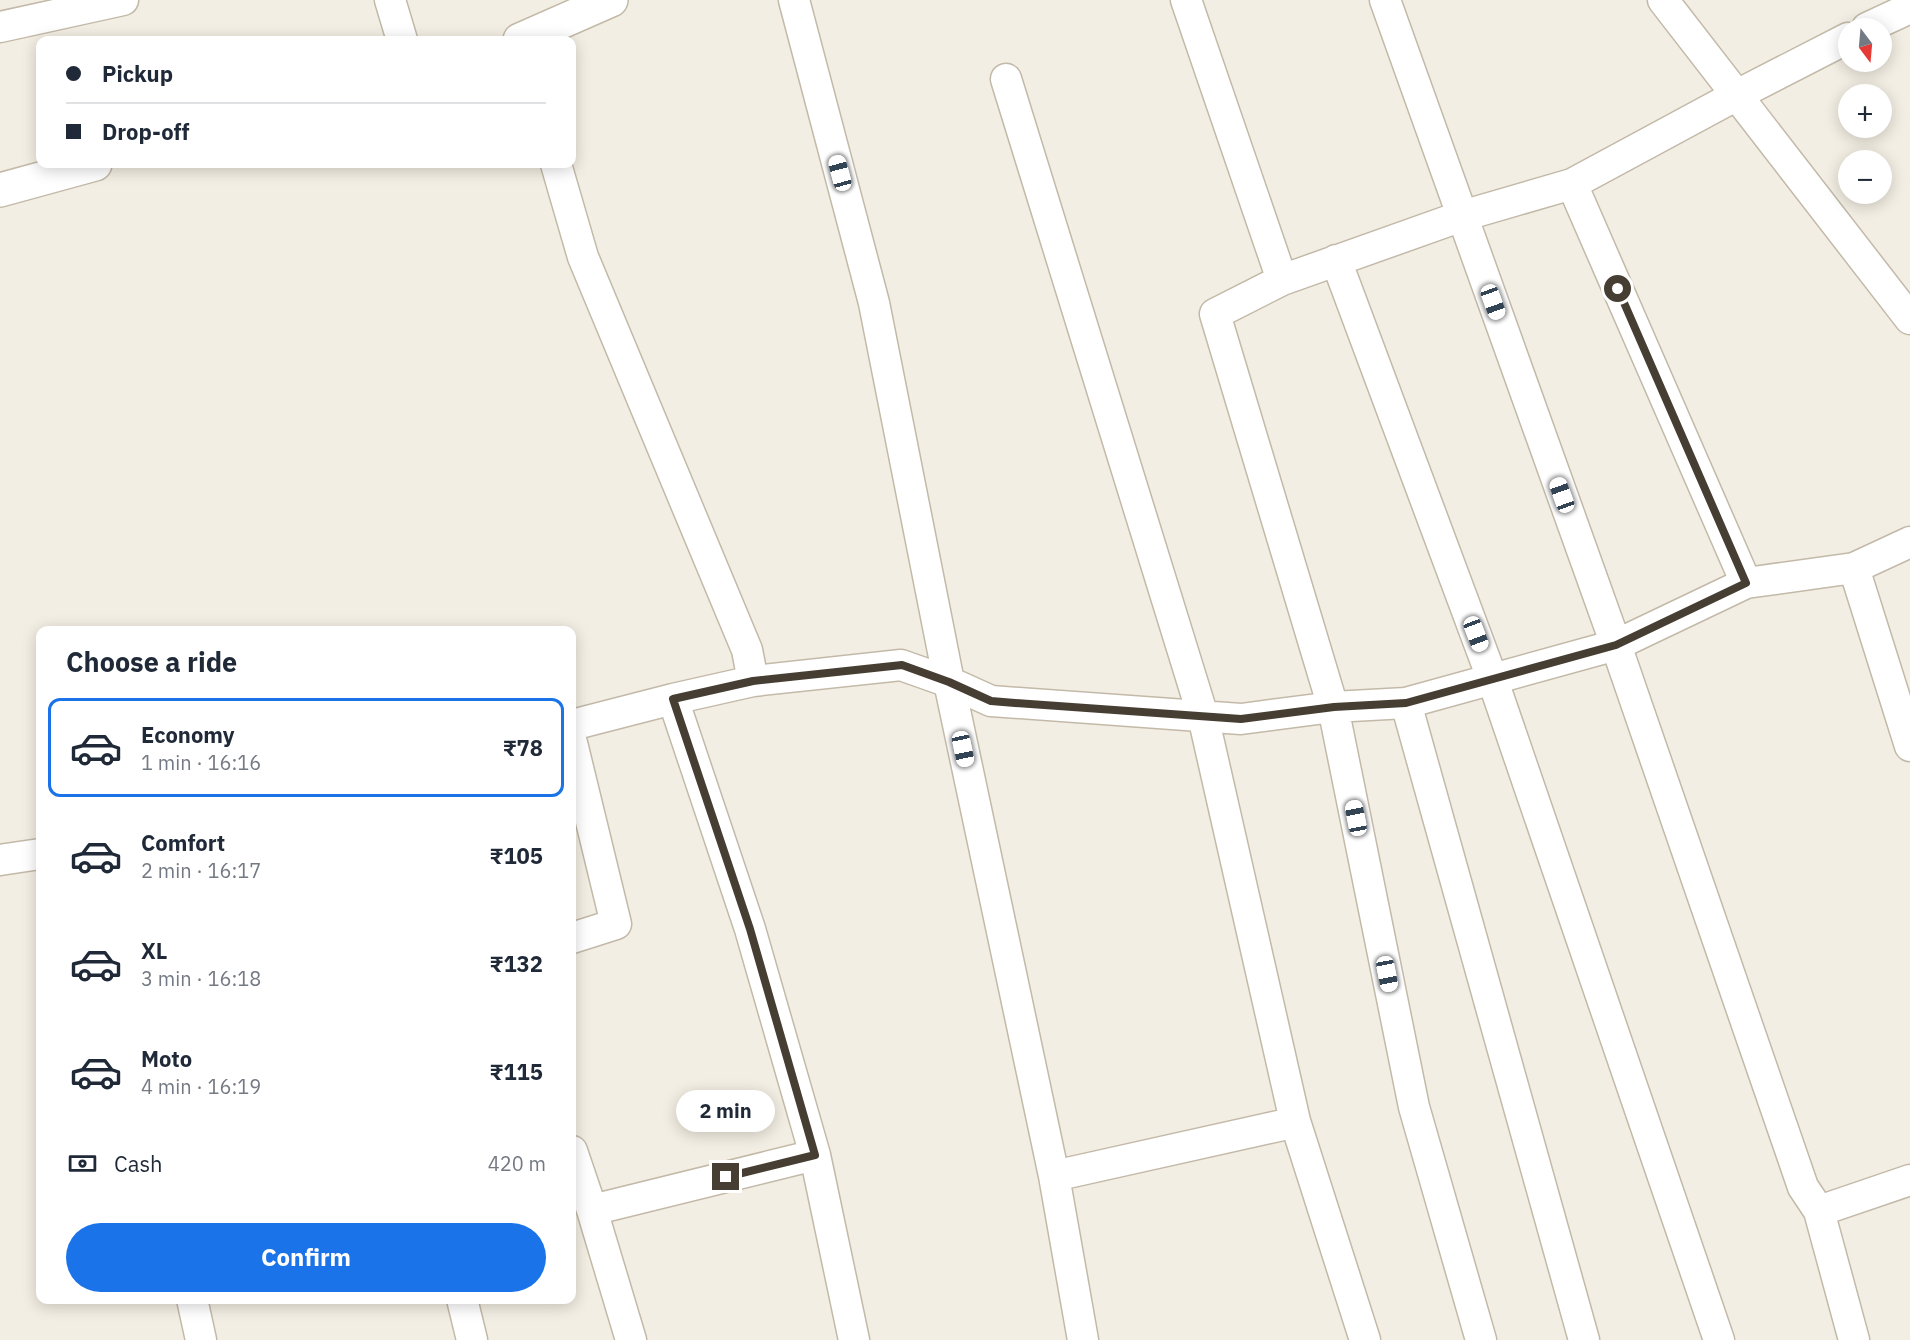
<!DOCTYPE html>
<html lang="en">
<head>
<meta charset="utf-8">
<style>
	body { margin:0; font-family:"IBM Plex Sans",sans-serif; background:#f6f6f7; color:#1f2937; height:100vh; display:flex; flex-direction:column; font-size:22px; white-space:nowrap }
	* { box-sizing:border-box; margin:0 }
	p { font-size:20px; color:#747a83 }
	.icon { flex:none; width:33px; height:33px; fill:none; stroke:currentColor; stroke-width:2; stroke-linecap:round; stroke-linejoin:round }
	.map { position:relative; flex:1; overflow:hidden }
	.drawer { position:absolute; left:36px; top:626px; width:540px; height:678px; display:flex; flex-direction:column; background:#fff; border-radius:12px; box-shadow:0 3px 15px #0003 }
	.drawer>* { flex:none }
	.top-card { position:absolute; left:36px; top:36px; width:540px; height:132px; border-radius:12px; box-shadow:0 3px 15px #0003; display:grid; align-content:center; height:132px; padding:0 30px; background:#fff }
	.needle { width:39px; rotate:164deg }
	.buttons { position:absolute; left:1838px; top:18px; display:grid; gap:12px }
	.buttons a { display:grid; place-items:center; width:54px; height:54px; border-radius:50%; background:#fff; box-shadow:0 3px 15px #0003; font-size:30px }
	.end { position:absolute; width:27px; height:27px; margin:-14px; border:8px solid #463e32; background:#fff; box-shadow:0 0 0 3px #fff }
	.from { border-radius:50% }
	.bubble { position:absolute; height:42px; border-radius:21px; background:#fff; box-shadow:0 3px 15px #0003; font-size:20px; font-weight:700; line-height:42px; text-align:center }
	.car { position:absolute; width:18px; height:36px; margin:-18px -9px; border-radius:8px; box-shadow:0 0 4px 2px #0007; background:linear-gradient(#fff 24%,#345 0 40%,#fff 0 76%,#345 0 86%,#fff 0) }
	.top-card b { display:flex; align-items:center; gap:21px; height:57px; font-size:22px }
	.top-card b+b { border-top:2px solid #e0e1e3 }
	.top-card i { width:15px; height:15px; background:#1f2937 }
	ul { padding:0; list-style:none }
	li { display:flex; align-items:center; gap:18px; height:99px; margin:0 12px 9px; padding:0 18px; border:3px solid transparent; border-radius:12px }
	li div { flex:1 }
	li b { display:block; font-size:22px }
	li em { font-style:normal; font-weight:700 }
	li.on { border-color:#1a73e8 }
	li>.icon { width:54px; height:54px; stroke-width:1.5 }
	h2 { padding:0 30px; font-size:27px; line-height:72px }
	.pay { display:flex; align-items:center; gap:15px; height:66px; padding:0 30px; font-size:22px }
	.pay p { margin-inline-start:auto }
	.primary-button { display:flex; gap:12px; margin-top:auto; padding:12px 30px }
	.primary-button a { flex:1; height:69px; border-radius:36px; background:#1a73e8; color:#fff; font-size:24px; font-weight:700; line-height:69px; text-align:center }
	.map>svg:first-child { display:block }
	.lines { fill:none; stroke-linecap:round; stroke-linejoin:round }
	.minor-casing { stroke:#c3b9a8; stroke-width:33 }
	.tertiary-casing { stroke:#c3b9a8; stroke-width:36 }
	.minor { stroke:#fff; stroke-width:30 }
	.tertiary { stroke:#fff; stroke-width:33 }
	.route { stroke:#463e32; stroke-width:8 }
</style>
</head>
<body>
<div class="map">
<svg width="1910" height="1340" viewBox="0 0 1910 1340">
	<rect width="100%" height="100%" fill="#f3eee3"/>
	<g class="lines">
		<defs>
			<path id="minor" d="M390,0L402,40
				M794,0L874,303L949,682L1054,1176L1083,1340
				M1186,0L1282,280
				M1385,0L1616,645L1803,1187L1819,1211L1854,1340
				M1663,0L1910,319
				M0,27L123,0
				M1867,28L1910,8
				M1006,79L1203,716L1295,1121L1365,1340
				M556,164L583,257L747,650L753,681
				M1572,184L1746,583
				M1336,260L1492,678L1719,1340
				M1854,568L1910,746
				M673,699L750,929L815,1155L854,1340
				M1406,703L1584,1340
				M572,725L673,699L753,681L901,665L949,682L991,701L1241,719L1333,707L1406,703L1616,645L1746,583L1854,568L1910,542
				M572,743L616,924L572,938
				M0,860L40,854
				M572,1151L592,1210L631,1340
				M1054,1176L1283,1125
				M592,1210L815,1155
				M1819,1211L1910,1180
				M192,1299L201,1340
				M462,1299L472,1340
				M1481,1340L1414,1107L1333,707L1215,314L1282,280L1462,216L1572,184L1737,95L1848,38"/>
			<path id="tertiary" d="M520,40L611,0
				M0,190L95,164"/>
		</defs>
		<use href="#minor" class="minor-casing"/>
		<use href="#tertiary" class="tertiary-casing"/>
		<use href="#minor" class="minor"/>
		<use href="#tertiary" class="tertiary"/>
	</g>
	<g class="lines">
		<path class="route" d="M726,1177L815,1155L750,929L673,699L753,681L902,665L949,682L991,701L1015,703L1241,719L1334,707L1406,703L1616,645L1746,583L1618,289"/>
	</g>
</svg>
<div class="buttons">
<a><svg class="needle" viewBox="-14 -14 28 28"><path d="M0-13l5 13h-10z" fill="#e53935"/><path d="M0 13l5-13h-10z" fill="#747a83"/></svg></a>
<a>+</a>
<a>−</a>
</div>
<i class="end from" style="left:1618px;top:289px"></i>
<i class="end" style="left:726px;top:1177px"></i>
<div class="bubble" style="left:676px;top:1090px;width:99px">2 min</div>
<i class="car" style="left:840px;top:173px;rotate:345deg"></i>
<i class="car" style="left:1493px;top:302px;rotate:160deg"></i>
<i class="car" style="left:1562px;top:495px;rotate:340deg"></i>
<i class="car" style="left:1476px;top:634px;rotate:159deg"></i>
<i class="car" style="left:963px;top:749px;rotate:168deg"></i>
<i class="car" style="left:1356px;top:818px;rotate:349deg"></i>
<i class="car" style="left:1387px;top:974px;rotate:169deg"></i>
<div class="top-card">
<b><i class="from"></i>Pickup</b>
<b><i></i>Drop-off</b>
</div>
<section class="drawer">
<h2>Choose a ride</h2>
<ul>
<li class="on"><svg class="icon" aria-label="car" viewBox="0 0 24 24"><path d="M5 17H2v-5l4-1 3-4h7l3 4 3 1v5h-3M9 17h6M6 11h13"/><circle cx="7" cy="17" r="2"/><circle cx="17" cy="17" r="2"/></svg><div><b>Economy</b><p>1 min · 16:16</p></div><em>₹78</em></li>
<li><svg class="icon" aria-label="car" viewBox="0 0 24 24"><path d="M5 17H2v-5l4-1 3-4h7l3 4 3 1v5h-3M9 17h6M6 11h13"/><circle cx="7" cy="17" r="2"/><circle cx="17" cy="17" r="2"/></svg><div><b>Comfort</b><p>2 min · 16:17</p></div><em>₹105</em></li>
<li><svg class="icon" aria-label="car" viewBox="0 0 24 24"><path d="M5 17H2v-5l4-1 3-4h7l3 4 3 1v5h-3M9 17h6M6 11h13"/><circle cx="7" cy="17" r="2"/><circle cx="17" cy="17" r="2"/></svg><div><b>XL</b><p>3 min · 16:18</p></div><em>₹132</em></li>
<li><svg class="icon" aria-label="car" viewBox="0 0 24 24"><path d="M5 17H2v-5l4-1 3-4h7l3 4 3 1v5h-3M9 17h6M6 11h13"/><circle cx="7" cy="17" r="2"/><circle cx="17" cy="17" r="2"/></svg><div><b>Moto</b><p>4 min · 16:19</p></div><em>₹115</em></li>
</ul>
<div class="pay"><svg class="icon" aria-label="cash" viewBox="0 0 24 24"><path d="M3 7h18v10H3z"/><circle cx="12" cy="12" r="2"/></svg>Cash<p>420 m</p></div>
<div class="primary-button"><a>Confirm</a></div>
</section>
</div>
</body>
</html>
